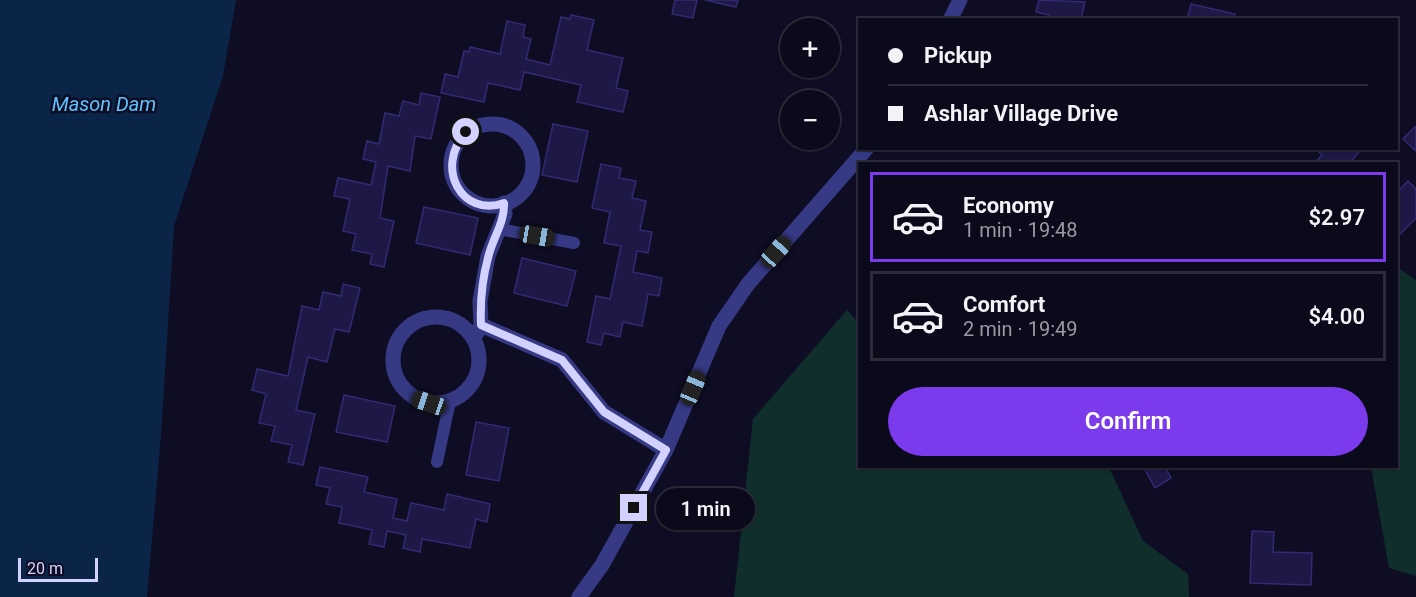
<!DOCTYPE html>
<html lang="en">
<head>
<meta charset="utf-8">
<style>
	body { margin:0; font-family:Roboto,sans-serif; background:#191828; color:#f1f3f6; height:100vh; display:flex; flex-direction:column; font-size:22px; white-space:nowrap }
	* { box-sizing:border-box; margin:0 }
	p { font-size:20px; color:#9a9aa3 }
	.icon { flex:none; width:33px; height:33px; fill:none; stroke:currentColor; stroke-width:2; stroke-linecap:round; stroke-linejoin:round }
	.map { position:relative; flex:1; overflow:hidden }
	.drawer { position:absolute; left:858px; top:162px; width:540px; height:306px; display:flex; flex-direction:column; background:#0b0a1b; border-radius:0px; box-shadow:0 2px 4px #0004,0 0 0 2px #2b2b3a }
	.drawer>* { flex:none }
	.banner { position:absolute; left:858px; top:18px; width:540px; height:132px; border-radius:0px; box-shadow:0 2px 4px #0004,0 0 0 2px #2b2b3a; display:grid; align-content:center; height:132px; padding:0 30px; background:#0b0a1b }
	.controls { position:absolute; left:780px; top:18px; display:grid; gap:12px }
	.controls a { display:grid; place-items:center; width:60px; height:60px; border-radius:50%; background:#0b0a1b; box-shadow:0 2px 4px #0004,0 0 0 2px #2b2b3a; font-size:30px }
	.scale { position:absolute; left:18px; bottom:15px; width:80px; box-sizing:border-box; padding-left:6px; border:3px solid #d2d1ff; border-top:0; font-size:16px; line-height:21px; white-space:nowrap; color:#d2d1ff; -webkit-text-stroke:4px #0f0d24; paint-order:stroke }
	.end { position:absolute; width:27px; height:27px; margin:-14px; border:8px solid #d2d1ff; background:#111; box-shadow:0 0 0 3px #111 }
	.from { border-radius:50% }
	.bubble { position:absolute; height:42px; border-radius:21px; background:#0b0a1b; box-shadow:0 2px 4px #0004,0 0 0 2px #2b2b3a; font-size:20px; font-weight:600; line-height:42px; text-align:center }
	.car { position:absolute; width:18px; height:36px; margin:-18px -9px; border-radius:8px; box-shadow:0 0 4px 2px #0007; background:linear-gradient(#222 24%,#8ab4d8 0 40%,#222 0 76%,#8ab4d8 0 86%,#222 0) }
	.banner b { display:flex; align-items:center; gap:21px; height:57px; font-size:22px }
	.banner b+b { border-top:2px solid #2b2b3a }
	.banner i { width:15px; height:15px; background:#f1f3f6 }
	ul { padding:10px 0 0; list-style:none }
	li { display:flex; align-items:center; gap:18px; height:90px; margin:0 12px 9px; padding:0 18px; border:3px solid #2b2b3a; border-radius:0px }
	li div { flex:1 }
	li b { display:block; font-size:22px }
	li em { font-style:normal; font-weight:600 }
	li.on { border-color:#7c3aed }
	li>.icon { width:54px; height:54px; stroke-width:1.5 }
	.action { display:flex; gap:12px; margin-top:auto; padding:12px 30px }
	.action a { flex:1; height:69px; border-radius:36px; background:#7c3aed; color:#fff; font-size:24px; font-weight:600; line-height:69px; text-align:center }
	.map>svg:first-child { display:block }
	.green { fill:#102e2b }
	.water { fill:#0a2547 }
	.building { fill:#1e1846; stroke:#322a73; stroke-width:1.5 }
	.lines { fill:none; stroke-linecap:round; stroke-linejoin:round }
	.lane { stroke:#363a85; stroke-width:12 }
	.street { stroke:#363a85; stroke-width:15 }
	.route { stroke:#d2d1ff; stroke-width:8 }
	.labels { text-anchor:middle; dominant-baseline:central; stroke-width:5; stroke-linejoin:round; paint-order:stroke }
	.water-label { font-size:20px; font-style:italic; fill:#5fc3ff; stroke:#0f0d24 }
</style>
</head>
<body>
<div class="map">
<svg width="1416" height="597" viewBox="0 0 1416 597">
	<rect width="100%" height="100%" fill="#0f0d24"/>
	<path class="green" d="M1397,267L1416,280V576L1389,568L1371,467L1396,466Z
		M847,310L859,323L860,466L1109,467L1143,541L1188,574L1189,597H734L753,419Z"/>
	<path class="water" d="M0,0H236L223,76L174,226L161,435L147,597H0Z"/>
	<path class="building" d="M675,0H697L693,18L672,14Z
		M705,0H738L736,7Z
		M1039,0L1085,2L1081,20H1048L1049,15L1036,12Z
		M1191,4L1235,14L1234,20H1187Z
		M571,15L594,20L587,50L623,58L616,88L628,91L623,112L577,102L581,85L524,72L520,90L488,83L484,102L441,93L445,74L458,77L464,51L469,52L470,47L500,54L507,21L525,25L523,37L531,39L526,59L550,65L561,17L570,19Z
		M421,93L440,97L431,139L415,136L410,171L388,166L380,218L394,221L384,267L370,264L372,254L352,250L356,234L343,231L350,199L334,196L338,178L371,185L376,162L363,159L367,141L379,144L385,113L399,116L403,101L419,105Z
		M553,124L588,131L577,182L542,175Z
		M1416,126V151L1403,139Z
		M1315,148H1362L1349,164H1314L1322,155Z
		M601,164L621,168L619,178L636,181L632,198L646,201L640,230L652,232L648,253L637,251L633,272L662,278L659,296L648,294L642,326L623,322L620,337L604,333L601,345L587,342L596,296L610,299L621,246L604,243L610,212L592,208Z
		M1408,181L1416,189V218L1400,234L1396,231V193Z
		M424,207L478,218L470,255L416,243Z
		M522,258L576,271L567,306L514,293Z
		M343,284L360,288L349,332L335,329L327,362L308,357L296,410L315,414L303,465L288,462L292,445L271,441L275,426L259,423L266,394L252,390L257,369L288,376L302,306L319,310L323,292L341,296Z
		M344,395L395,406L387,442L336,432Z
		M476,422L509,428L499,481L466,475Z
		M1143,466H1165L1171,478L1155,488Z
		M320,467L368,477L364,492L397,499L393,518L407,521L411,503L444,510L447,494L490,504L487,522L476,519L470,548L422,539L420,552L403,548L406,535L387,531L384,547L369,544L372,530L339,523L342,507L326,504L330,488L316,485Z
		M1252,531L1274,532L1273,552L1312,553L1311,585L1250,583Z"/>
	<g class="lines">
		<path class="lane" d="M499,229L574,243
			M437,462L450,401"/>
		<path class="street" d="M950,20L960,0
			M451 165a41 41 0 1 1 82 0a41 41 0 1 1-82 0Z
			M393 360a43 43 0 1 1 86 0a43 43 0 1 1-86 0Z
			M481,325L562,360L604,412L666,450
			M477,333L481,325L480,301L488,256L505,214L504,203
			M579,597L602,565L666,450L719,326L748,284L867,148"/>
	</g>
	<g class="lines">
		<path class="route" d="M466,132C434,168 462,218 504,203C505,223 492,239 488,258C482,280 480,302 481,325L562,360L604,412L666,450L634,508"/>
	</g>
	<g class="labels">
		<g class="water-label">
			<text x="104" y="104">Mason Dam</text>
		</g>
	</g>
</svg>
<div class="controls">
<a>+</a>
<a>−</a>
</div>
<div class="scale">20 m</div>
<i class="end from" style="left:466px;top:132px"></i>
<i class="end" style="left:634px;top:508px"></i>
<div class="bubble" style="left:656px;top:488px;width:99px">1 min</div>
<i class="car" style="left:537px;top:236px;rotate:100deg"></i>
<i class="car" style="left:776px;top:252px;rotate:42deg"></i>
<i class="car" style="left:693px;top:388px;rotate:23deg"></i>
<i class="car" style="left:429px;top:403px;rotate:289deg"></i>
<div class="banner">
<b><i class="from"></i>Pickup</b>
<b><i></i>Ashlar Village Drive</b>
</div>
<section class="drawer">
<ul>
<li class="on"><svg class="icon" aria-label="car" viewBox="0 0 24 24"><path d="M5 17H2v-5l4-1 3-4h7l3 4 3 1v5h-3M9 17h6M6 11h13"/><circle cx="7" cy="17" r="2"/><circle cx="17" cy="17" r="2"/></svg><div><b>Economy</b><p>1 min · 19:48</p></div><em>$2.97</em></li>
<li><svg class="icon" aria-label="car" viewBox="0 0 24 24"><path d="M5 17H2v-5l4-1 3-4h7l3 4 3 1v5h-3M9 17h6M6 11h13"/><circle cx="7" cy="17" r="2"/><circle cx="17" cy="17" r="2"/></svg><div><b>Comfort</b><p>2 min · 19:49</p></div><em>$4.00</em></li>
</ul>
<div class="action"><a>Confirm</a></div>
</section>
</div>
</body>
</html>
